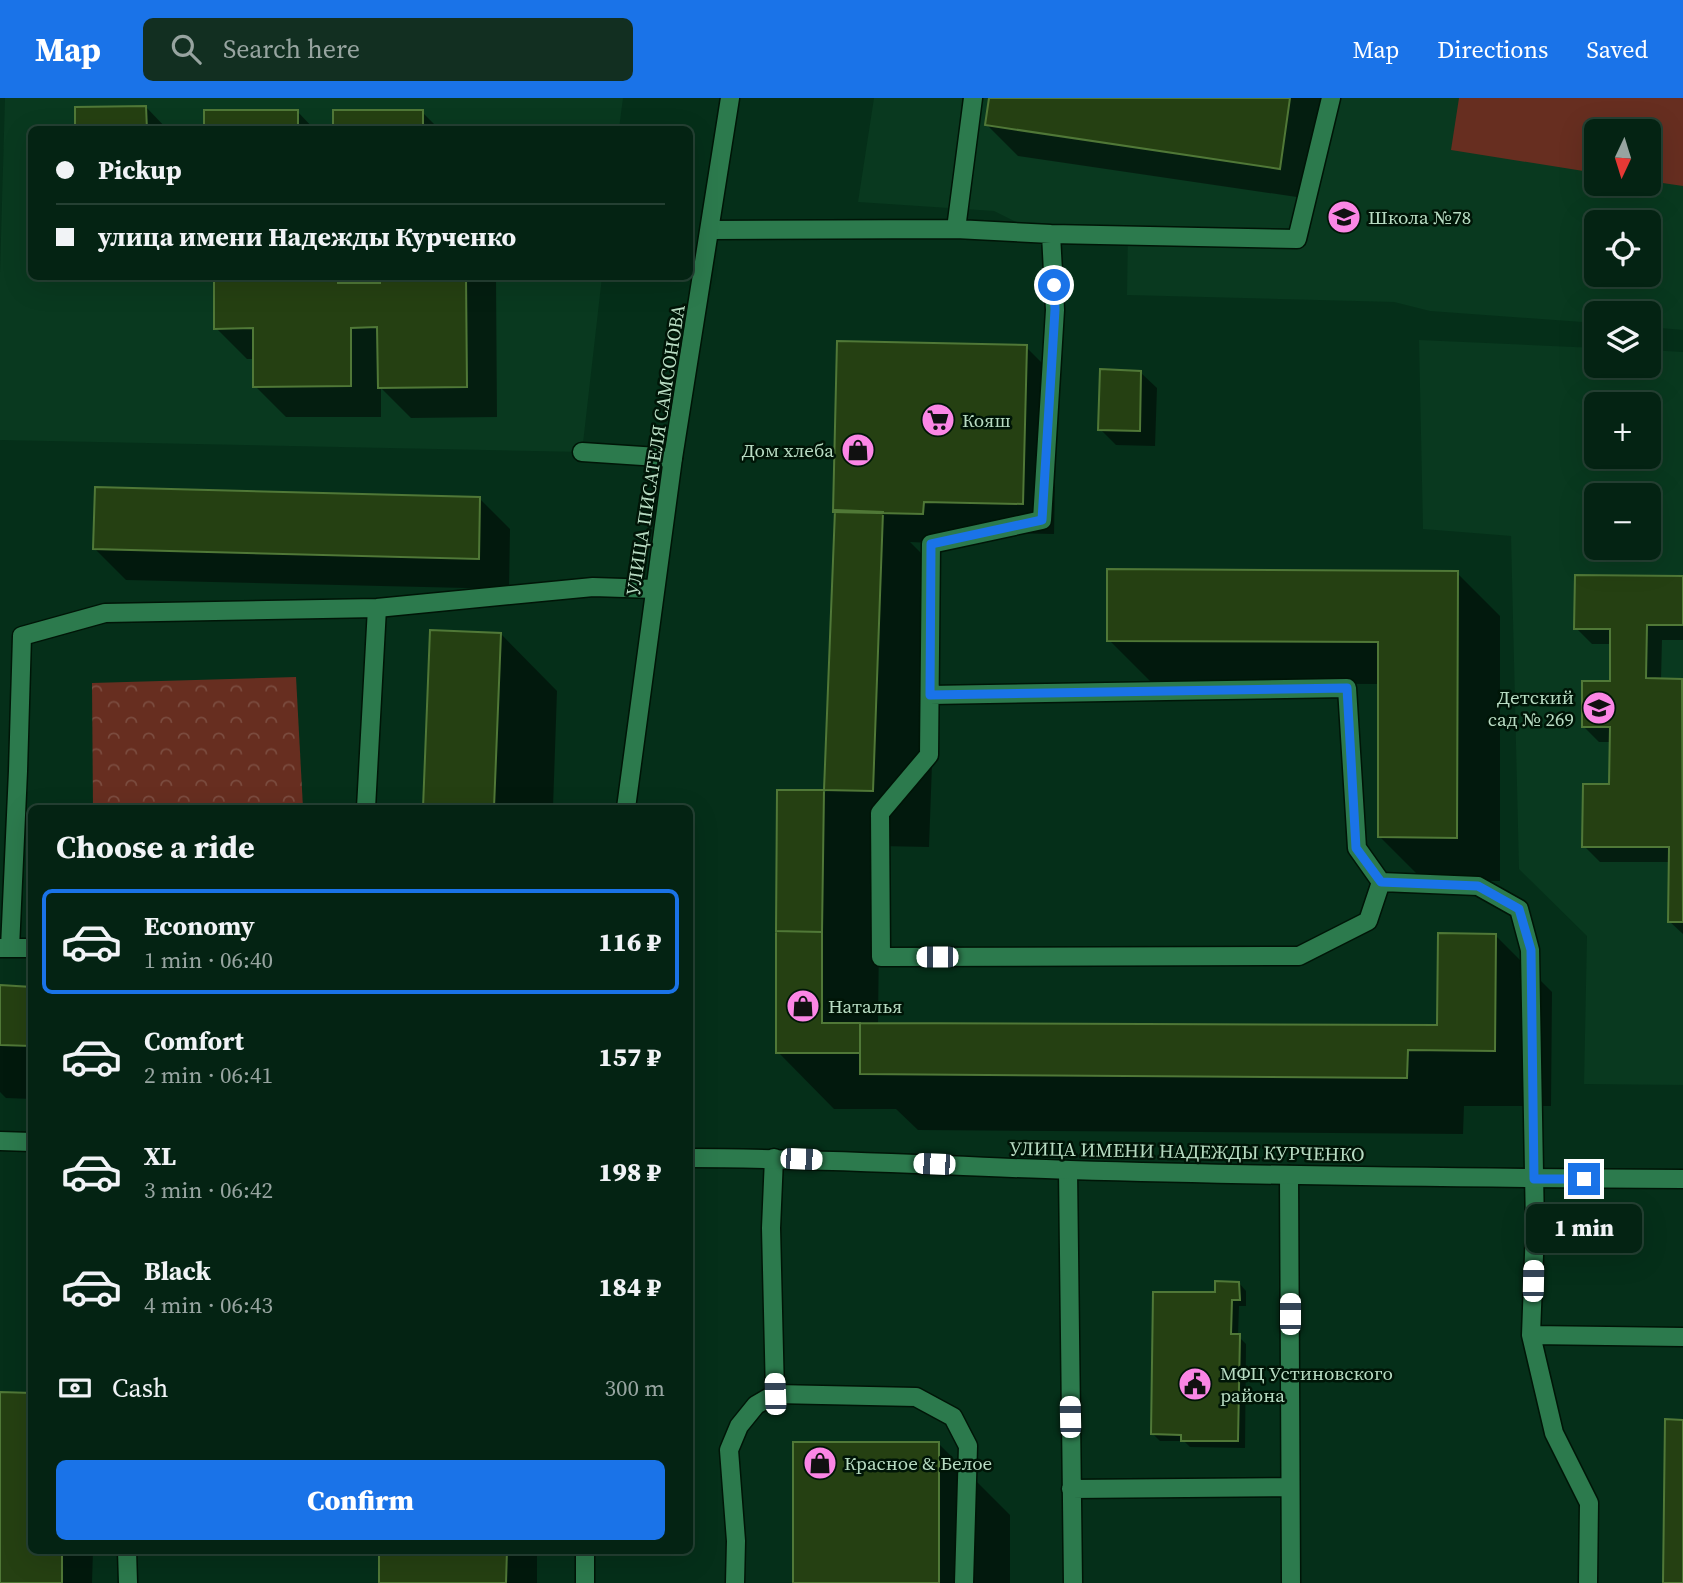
<!DOCTYPE html>
<html lang="en">
<head>
<meta charset="utf-8">
<style>
	body { margin:0; font-family:"Source Serif 4",serif; background:#122f21; color:#f1f3f6; height:100vh; display:flex; flex-direction:column; font-size:26px; white-space:nowrap }
	* { box-sizing:border-box; margin:0 }
	p { font-size:23px; color:#97a4a0 }
	.icon { flex:none; width:38px; height:38px; fill:none; stroke:currentColor; stroke-width:2; stroke-linecap:round; stroke-linejoin:round }
	.map { position:relative; flex:1; overflow:hidden }
	.sheet { position:absolute; left:28px; top:707px; width:665px; height:749px; display:flex; flex-direction:column; background:#042313; border-radius:10px; box-shadow:0 7px 28px #0002,0 0 0 2px #254033 }
	.sheet>* { flex:none }
	.banner { position:absolute; left:28px; top:28px; width:665px; height:154px; border-radius:10px; box-shadow:0 7px 28px #0002,0 0 0 2px #254033; display:grid; align-content:center; height:154px; padding:0 28px; background:#042313 }
	.needle { width:46px; rotate:184deg }
	.controls { position:absolute; left:1584px; top:21px; display:grid; gap:14px }
	.controls a { display:grid; place-items:center; width:77px; height:77px; border-radius:10px; background:#042313; box-shadow:0 7px 28px #0002,0 0 0 2px #254033; font-size:35px }
	.end { position:absolute; width:32px; height:32px; margin:-16px; border:9px solid #1a73e8; background:#fff; box-shadow:0 0 0 4px #fff }
	.from { border-radius:50% }
	.bubble { position:absolute; height:49px; border-radius:10px; background:#042313; box-shadow:0 7px 28px #0002,0 0 0 2px #254033; font-size:23px; font-weight:800; line-height:49px; text-align:center }
	.car { position:absolute; width:21px; height:42px; margin:-21px -10px; border-radius:9px; box-shadow:0 0 5px 2px #0007; background:linear-gradient(#fff 24%,#345 0 40%,#fff 0 76%,#345 0 86%,#fff 0) }
	.banner b { display:flex; align-items:center; gap:24px; height:66px; font-size:26px }
	.banner b+b { border-top:2px solid #254033 }
	.banner i { width:18px; height:18px; background:#f1f3f6 }
	ul { padding:0; list-style:none }
	li { display:flex; align-items:center; gap:21px; height:105px; margin:0 14px 10px; padding:0 14px; border:4px solid transparent; border-radius:10px }
	li div { flex:1 }
	li b { display:block; font-size:26px }
	li em { font-style:normal; font-weight:800 }
	li.active { border-color:#1a73e8 }
	li>.icon { width:63px; height:63px; stroke-width:1.5 }
	h2 { padding:0 28px; font-size:32px; line-height:84px }
	.pay { display:flex; align-items:center; gap:18px; height:77px; padding:0 28px; font-size:26px }
	.pay p { margin-inline-start:auto }
	.primary-button { display:flex; gap:14px; margin-top:auto; padding:14px 28px }
	.primary-button a { flex:1; height:80px; border-radius:10px; background:#1a73e8; color:#fff; font-size:28px; font-weight:800; line-height:80px; text-align:center }
	header { display:flex; align-items:center; gap:42px; box-sizing:border-box; height:98px; padding:0 35px; background:#1a73e8; color:#fff }
	header strong { font-size:33px }
	nav { display:flex; gap:38px; margin-inline-start:auto; font-size:24px }
	.search { width:490px; height:63px; background:#122f21; display:flex; align-items:center; gap:18px; box-sizing:border-box; padding:0 24px; border-radius:10px; color:#97a4a0; font-size:26px }
	.map>svg:first-child { display:block }
	.built { fill:#09391f; fill-rule:evenodd }
	.forest { fill:url(#forest-crowns) }
	.pitch { fill:#672e20 }
	.shadow { fill:#0007 }
	.building { fill:#254012; stroke:#507837; stroke-width:2 }
	.lines { fill:none; stroke-linecap:round; stroke-linejoin:round }
	.service-casing { stroke:#001507; stroke-width:21 }
	.minor-casing { stroke:#001507; stroke-width:21 }
	.service { stroke:#2c7a4d; stroke-width:18 }
	.minor { stroke:#2c7a4d; stroke-width:18 }
	.route { stroke:#1a73e8; stroke-width:9 }
	.labels { text-anchor:middle; dominant-baseline:central; stroke-width:5; stroke-linejoin:round; paint-order:stroke }
	.poi-label { font-size:19px; fill:#b8dcc3; stroke:#001507; text-anchor:start }
	.street-label { font-size:19px; fill:#b8dcc3; stroke:#001507 }
</style>
</head>
<body>
<header>
<strong>Map</strong>
<div class="search"><svg class="icon" aria-label="search" viewBox="0 0 24 24"><circle cx="10" cy="10" r="6"/><path d="M15 15l6 6"/></svg>Search here</div>
<nav><a>Map</a><a>Directions</a><a>Saved</a></nav>
</header>
<div class="map">
<svg width="1683" height="1485" viewBox="0 0 1683 1485">
	<defs>
		<pattern id="forest-crowns" width="20" height="18" patternUnits="userSpaceOnUse" patternTransform="scale(1.75)"><rect width="20" height="18" fill="#672e20"/><path d="M2 6a3 3 0 1 1 6 0M12 15a3 3 0 1 1 6 0" fill="none" stroke="#7b4c3f"/></pattern>
	</defs>
	<rect width="100%" height="100%" fill="#052f19"/>
	<path class="built" d="M5,0H623L619,31L32,32V178L602,179L582,354L0,342V175Z
		M874,0H1683V232L1649,229L1648,215H1596V225L1430,213L1394,204L1127,197L1128,131L1024,128L994,113L858,104ZM1596,33H1648V86H1596ZM1596,124H1648V177H1596Z
		M1419,242L1596,250V268H1648L1649,252L1683,254V987L1584,986L1587,838L1519,771L1511,438L1423,431ZM1596,306H1648V359H1596ZM1596,397H1648V450H1596Z"/>
	<path class="forest" d="M296,579L303,710H93L92,585Z"/>
	<path class="pitch" d="M1459,0H1683V88L1649,83L1648,33H1596V75L1451,52Z"/>
	<path class="shadow" d="M991,0H1326L1310,101L1018,58L987,27Z
		M146,9L168,32H77Z
		M297,13L315,32H206Z
		M422,14L440,32H335Z
		M216,178H368V187H382V178H496L497,319L411,320L381,290V319H286L255,288V261H247L216,230Z
		M1026,249L1057,280L1054,436L954,434V446L910,444L939,473L929,749L880,748L878,927L1439,929L1495,837L1552,894L1551,1008H1464L1463,1036L918,1032L896,1011H834L778,954L779,694H826L837,413Z
		M1141,275L1157,290L1155,348L1116,347L1100,331Z
		M479,400L510,431L509,491L126,482L95,451Z
		M1457,475L1500,518V783L1423,782L1379,738L1380,586L1152,585L1109,542Z
		M1683,480V542H1662L1661,582L1683,584V836L1670,824V764H1600L1584,748L1611,688V644H1599L1584,629L1612,585V546H1592L1576,530Z
		M432,534L501,536L557,593L553,710H424Z
		M0,889L32,890V1001L6,1000L0,994Z
		M1239,1185L1246,1193V1208H1239L1238,1238L1246,1246L1245,1350L1190,1349L1184,1343H1160L1153,1336L1217,1196Z
		M938,1345L1010,1417V1485H795Z
		M0,1405L32,1452H93L92,1485H0Z
		M381,1452H537V1485H381Z"/>
	<path class="building" d="M989,0H1290L1280,71L985,27Z
		M146,8L147,32H75V9Z
		M204,12H298V32H204Z
		M333,12H423V32H333Z
		M214,178H338V185H380V178H466L467,289L378,290L377,229L351,230V288L253,289V230L214,231Z
		M837,243L1027,247L1023,406L924,404L923,416L833,414Z
		M1100,271L1141,273L1140,333L1098,332Z
		M95,389L480,399L479,461L93,451Z
		M835,412L883,414L873,693L824,692Z
		M1107,471L1458,473L1457,740L1378,739V544L1107,543Z
		M1575,477L1683,478V527H1647L1646,580L1682,581L1683,824H1668L1669,749H1582L1583,686H1609L1610,629H1582V583H1610V531H1574Z
		M430,532L501,535L494,710H423Z
		M777,692H824L822,834L776,833Z
		M776,833L822,834V925H860V955H776Z
		M1438,835L1496,836L1495,953L1408,952L1407,980L860,976V925L1437,927Z
		M0,887L32,889V948L0,947Z
		M1215,1183L1239,1184L1240,1202H1232L1231,1236H1240L1238,1343H1181V1337L1151,1336L1153,1194H1215Z
		M0,1294L32,1295V1452H62V1485H0Z
		M1665,1321L1683,1322V1485H1663Z
		M793,1344H939V1485H793Z
		M379,1452H507L506,1485H379Z"/>
	<g class="lines">
		<defs>
			<path id="service" d="M956,131L973,0
				M710,132L956,131L1051,136L1297,141L1331,0
				M1051,136L1055,212L1042,422L931,446L929,657L880,715L881,859L1299,858L1368,823L1381,784
				M582,354L673,360
				M930,597L1347,590L1357,750L1381,784L1478,788L1519,811L1530,852L1535,1130L1531,1237L1683,1239
				M366,710L377,510
				M0,850H10L18,673L22,538L105,515L377,510L593,489L655,491
				M10,850H32
				M774,1060L771,1130L775,1296
				M1068,1072L1073,1485
				M1289,1077L1291,1485
				M1531,1237L1554,1335L1589,1405L1588,1485
				M1071,1391L1290,1389
				M127,1452L128,1485
				M735,1485L736,1443L729,1352L739,1328L756,1307L775,1296L916,1299L953,1319L968,1348L964,1485"/>
			<path id="minor" d="M626,710L673,360L730,0
				M0,1043L32,1044
				M690,1060C816,1060 943,1068 1070,1072C1274,1078 1479,1080 1683,1081
				M585,1452V1485"/>
		</defs>
		<use href="#service" class="service-casing"/>
		<use href="#minor" class="minor-casing"/>
		<use href="#service" class="service"/>
		<use href="#minor" class="minor"/>
	</g>
	<g class="lines">
		<path class="route" d="M1054,187L1055,212L1042,422L931,446L930,597L1347,590L1356,750L1381,784L1478,788L1519,811L1531,852L1534,1081H1584"/>
	</g>
	<defs>
		<symbol id="school-disc" viewBox="-11 -11 22 22"><circle r="9.5" fill="#fb86e5" stroke="#001507"/><path d="M0-5L7-2L0 1L-7-2ZM-4 1L0 2.5L4 1V4Q0 6-4 4Z" fill="#111"/></symbol>
		<symbol id="supermarket-disc" viewBox="-11 -11 22 22"><circle r="9.5" fill="#fb86e5" stroke="#001507"/><path d="M-6-5.5h2.5l.6 2H6L4.5 2H-2.5L-4.4-4H-6ZM-1.5 3.2a1.3 1.3 0 1 0 .1 0ZM3 3.2a1.3 1.3 0 1 0 .1 0Z" fill="#111"/></symbol>
		<symbol id="shop-disc" viewBox="-11 -11 22 22"><circle r="9.5" fill="#fb86e5" stroke="#001507"/><path d="M-5-2.5h2.3a2.7 3.5 0 0 1 5.4 0H5L5.5 6h-11ZM-1.5-2.5h3a1.5 2.3 0 0 0-3 0Z" fill="#111"/></symbol>
		<symbol id="civic-disc" viewBox="-11 -11 22 22"><circle r="9.5" fill="#fb86e5" stroke="#001507"/><path d="M-.6-6.5H3V-4.5H.6V-3L4-1V1h2V6H-6V1h2V-1L-.6-3ZM-1.2 2.5V6h2.4V2.5Z" fill="#111"/></symbol>
	</defs>
	<g fill-rule="evenodd">
		<use href="#school-disc" x="1325" y="100" width="38" height="38"/>
		<use href="#supermarket-disc" x="919" y="303" width="38" height="38"/>
		<use href="#shop-disc" x="839" y="333" width="38" height="38"/>
		<use href="#school-disc" x="1580" y="591" width="38" height="38"/>
		<use href="#shop-disc" x="784" y="889" width="38" height="38"/>
		<use href="#civic-disc" x="1176" y="1267" width="38" height="38"/>
		<use href="#shop-disc" x="801" y="1346" width="38" height="38"/>
	</g>
	<g class="labels">
		<g class="poi-label">
			<text x="1368" y="119">Школа №78</text>
			<text x="962" y="322">Кояш</text>
			<text x="834" y="352" text-anchor="end">Дом хлеба</text>
			<text x="1574" y="599" text-anchor="end">Детский<tspan x="1574" dy="22">сад № 269</tspan></text>
			<text x="828" y="908">Наталья</text>
			<text x="1220" y="1275">МФЦ Устиновского<tspan x="1220" dy="22">района</tspan></text>
			<text x="844" y="1365">Красное &amp; Белое</text>
		</g>
		<g class="street-label">
			<text transform="translate(655 352) rotate(-81)">УЛИЦА ПИСАТЕЛЯ САМСОНОВА</text>
			<text transform="translate(1187 1053) rotate(1)">УЛИЦА ИМЕНИ НАДЕЖДЫ КУРЧЕНКО</text>
		</g>
	</g>
</svg>
<div class="controls">
<a><svg class="needle" viewBox="-14 -14 28 28"><path d="M0-13l5 13h-10z" fill="#e53935"/><path d="M0 13l5-13h-10z" fill="#97a4a0"/></svg></a>
<a><svg class="icon" aria-label="locate" viewBox="0 0 24 24"><circle cx="12" cy="12" r="6"/><path d="M12 2v4M12 18v4M2 12h4M18 12h4"/></svg></a>
<a><svg class="icon" aria-label="layers" viewBox="0 0 24 24"><path d="M12 4l9 5-9 5-9-5zM3 14l9 5 9-5"/></svg></a>
<a>+</a>
<a>−</a>
</div>
<i class="end from" style="left:1054px;top:187px"></i>
<i class="end" style="left:1584px;top:1081px"></i>
<div class="bubble" style="left:1526px;top:1106px;width:116px">1 min</div>
<i class="car" style="left:937px;top:859px;rotate:270deg"></i>
<i class="car" style="left:801px;top:1061px;rotate:92deg"></i>
<i class="car" style="left:934px;top:1066px;rotate:272deg"></i>
<i class="car" style="left:1533px;top:1183px;rotate:1deg"></i>
<i class="car" style="left:1290px;top:1216px;rotate:0deg"></i>
<i class="car" style="left:775px;top:1296px;rotate:358deg"></i>
<i class="car" style="left:1070px;top:1319px;rotate:359deg"></i>
<div class="banner">
<b><i class="from"></i>Pickup</b>
<b><i></i>улица имени Надежды Курченко</b>
</div>
<section class="sheet">
<h2>Choose a ride</h2>
<ul>
<li class="active"><svg class="icon" aria-label="car" viewBox="0 0 24 24"><path d="M5 17H2v-5l4-1 3-4h7l3 4 3 1v5h-3M9 17h6M6 11h13"/><circle cx="7" cy="17" r="2"/><circle cx="17" cy="17" r="2"/></svg><div><b>Economy</b><p>1 min · 06:40</p></div><em>116 ₽</em></li>
<li><svg class="icon" aria-label="car" viewBox="0 0 24 24"><path d="M5 17H2v-5l4-1 3-4h7l3 4 3 1v5h-3M9 17h6M6 11h13"/><circle cx="7" cy="17" r="2"/><circle cx="17" cy="17" r="2"/></svg><div><b>Comfort</b><p>2 min · 06:41</p></div><em>157 ₽</em></li>
<li><svg class="icon" aria-label="car" viewBox="0 0 24 24"><path d="M5 17H2v-5l4-1 3-4h7l3 4 3 1v5h-3M9 17h6M6 11h13"/><circle cx="7" cy="17" r="2"/><circle cx="17" cy="17" r="2"/></svg><div><b>XL</b><p>3 min · 06:42</p></div><em>198 ₽</em></li>
<li><svg class="icon" aria-label="car" viewBox="0 0 24 24"><path d="M5 17H2v-5l4-1 3-4h7l3 4 3 1v5h-3M9 17h6M6 11h13"/><circle cx="7" cy="17" r="2"/><circle cx="17" cy="17" r="2"/></svg><div><b>Black</b><p>4 min · 06:43</p></div><em>184 ₽</em></li>
</ul>
<div class="pay"><svg class="icon" aria-label="cash" viewBox="0 0 24 24"><path d="M3 7h18v10H3z"/><circle cx="12" cy="12" r="2"/></svg>Cash<p>300 m</p></div>
<div class="primary-button"><a>Confirm</a></div>
</section>
</div>
</body>
</html>
